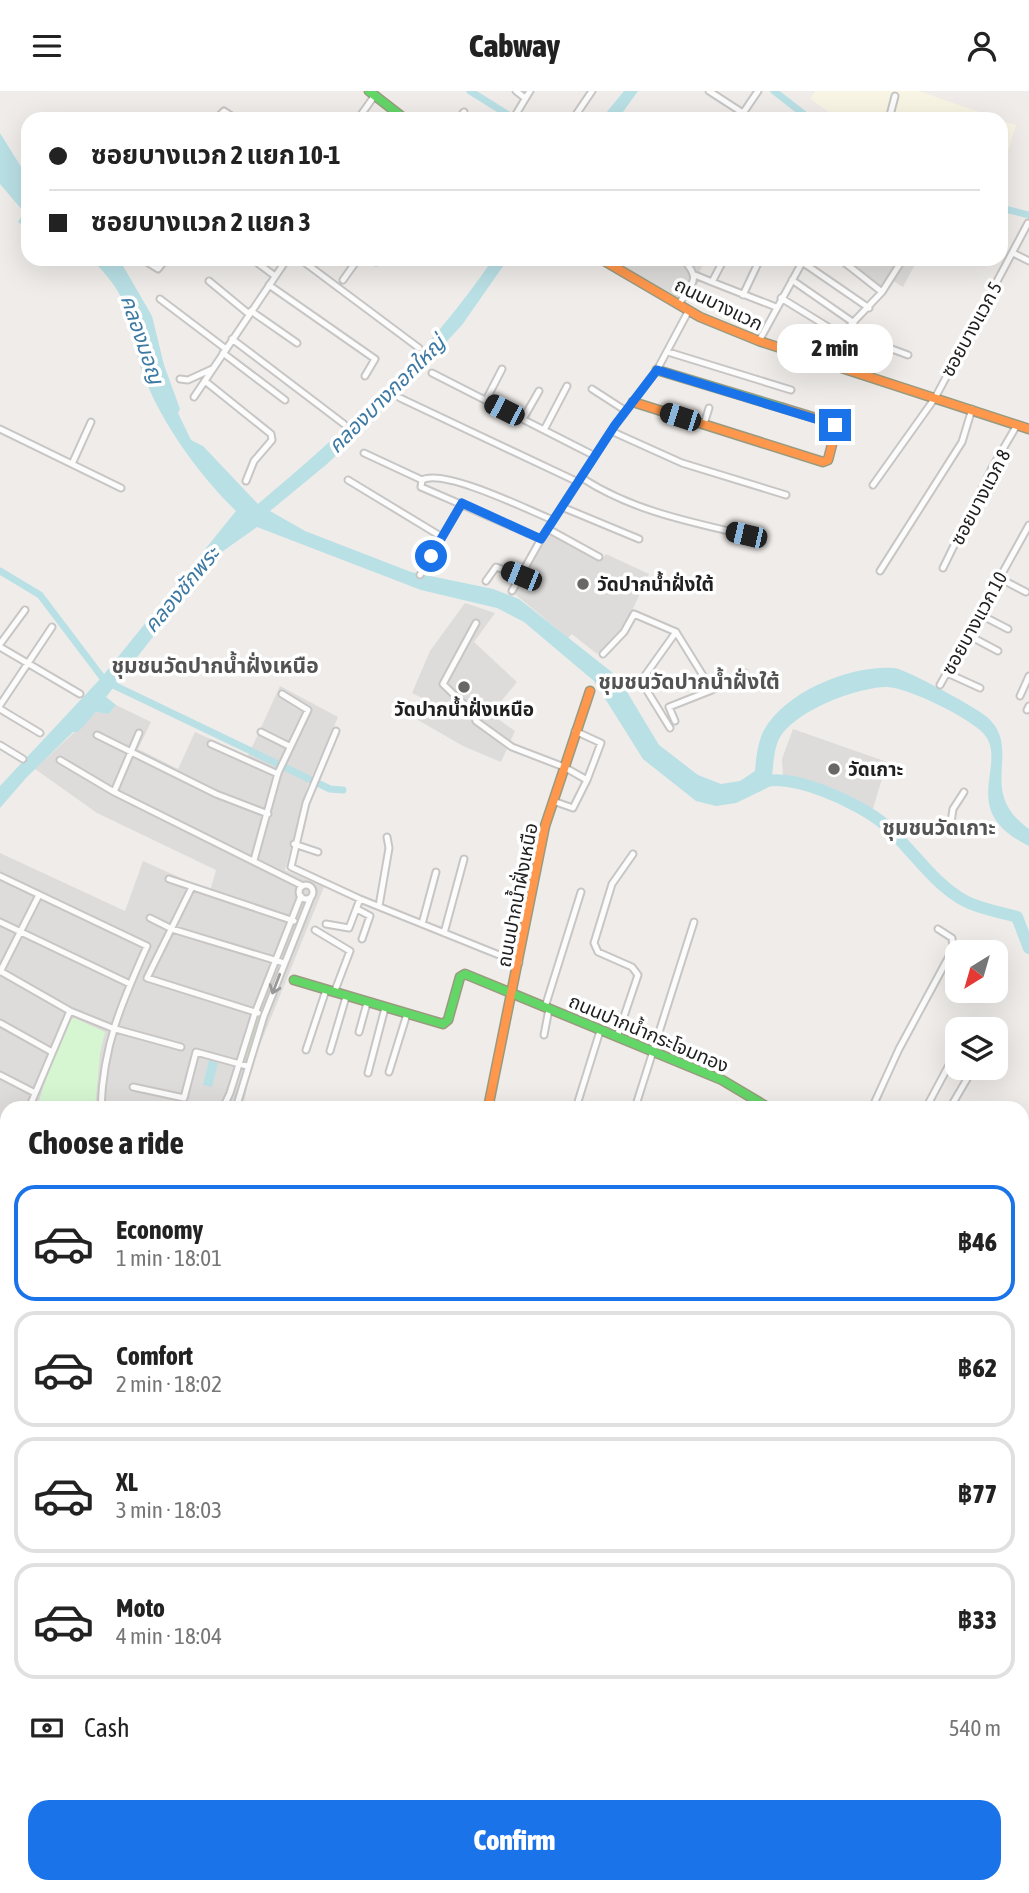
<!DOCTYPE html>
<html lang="en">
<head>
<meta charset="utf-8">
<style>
	body { margin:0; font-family:"Asap Condensed","Noto Sans Thai",sans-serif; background:#f6f6f6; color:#222; height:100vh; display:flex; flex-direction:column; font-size:26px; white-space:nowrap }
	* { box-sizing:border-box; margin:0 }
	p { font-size:23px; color:#767676 }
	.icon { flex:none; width:38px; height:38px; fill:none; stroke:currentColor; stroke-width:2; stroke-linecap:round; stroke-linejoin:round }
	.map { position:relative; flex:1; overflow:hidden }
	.drawer { position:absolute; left:0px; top:1010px; width:1029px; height:793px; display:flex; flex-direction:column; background:#fff; border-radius:21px 21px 0 0; box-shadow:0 7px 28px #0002 }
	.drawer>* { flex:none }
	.top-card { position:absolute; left:21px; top:21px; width:987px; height:154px; border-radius:21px; box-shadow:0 7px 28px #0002; display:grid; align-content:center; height:154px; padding:0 28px; background:#fff }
	.needle { width:46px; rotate:217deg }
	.fabs { position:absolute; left:945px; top:849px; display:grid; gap:14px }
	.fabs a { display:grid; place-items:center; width:63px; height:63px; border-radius:14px; background:#fff; box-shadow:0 7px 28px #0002; font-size:35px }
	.end { position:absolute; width:32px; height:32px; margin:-16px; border:9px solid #1a73e8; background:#fff; box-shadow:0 0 0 4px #fff }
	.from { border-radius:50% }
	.bubble { position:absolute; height:49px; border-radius:21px; background:#fff; box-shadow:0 7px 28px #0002; font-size:23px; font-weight:800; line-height:49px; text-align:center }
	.car { position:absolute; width:21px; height:42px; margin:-21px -10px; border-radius:9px; box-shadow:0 0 5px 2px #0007; background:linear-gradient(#222 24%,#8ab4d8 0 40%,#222 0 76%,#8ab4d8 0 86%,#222 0) }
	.top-card b { display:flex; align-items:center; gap:24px; height:66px; font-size:26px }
	.top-card b+b { border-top:2px solid #e0e0e0 }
	.top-card i { width:18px; height:18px; background:#222 }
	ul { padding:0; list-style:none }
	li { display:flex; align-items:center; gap:21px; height:116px; margin:0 14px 10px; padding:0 14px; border:4px solid #e0e0e0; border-radius:21px }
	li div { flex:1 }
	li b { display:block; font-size:26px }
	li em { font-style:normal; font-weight:800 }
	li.current { border-color:#1a73e8 }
	li>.icon { width:63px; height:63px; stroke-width:1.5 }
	h2 { padding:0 28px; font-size:32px; line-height:84px }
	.pay { display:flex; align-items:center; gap:18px; height:77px; padding:0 28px; font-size:26px }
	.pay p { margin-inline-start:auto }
	.button { display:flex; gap:14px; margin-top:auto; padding:14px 28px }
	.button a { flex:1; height:80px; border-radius:21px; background:#1a73e8; color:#fff; font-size:28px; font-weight:800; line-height:80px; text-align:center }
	header { display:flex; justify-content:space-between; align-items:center; height:91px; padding:0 28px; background:#fff; font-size:32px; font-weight:800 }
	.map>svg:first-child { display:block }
	.residential { fill:#dedcda }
	.education { fill:#f8f5e5 }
	.religious { fill:#dddcda }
	.farmland { fill:#f1efdb }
	.grass { fill:#dfeec5 }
	.forest { fill:#ccdfbc }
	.park { fill:#d6f6d2 }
	.water { fill:#b9e0e5 }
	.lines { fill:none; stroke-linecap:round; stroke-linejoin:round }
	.canal { stroke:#b9e0e5; stroke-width:7 }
	.river { stroke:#b9e0e5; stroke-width:12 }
	.street-casing { stroke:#c7c6c5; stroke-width:9 }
	.fast-casing { stroke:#9a9a7f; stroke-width:11 }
	.slow-casing { stroke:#9a9a7f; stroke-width:11 }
	.jam-casing { stroke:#9a9a7f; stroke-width:11 }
	.street { stroke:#fdfcfc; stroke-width:5 }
	.fast { stroke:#63d668; stroke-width:8 }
	.slow { stroke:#ff974d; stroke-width:8 }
	.jam { stroke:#b3261e; stroke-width:8 }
	.oneway { stroke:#9a9999 }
	.route { stroke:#1a73e8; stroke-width:9 }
	.poi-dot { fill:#686766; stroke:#fff; stroke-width:2.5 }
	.labels { text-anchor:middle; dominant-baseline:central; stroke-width:7; stroke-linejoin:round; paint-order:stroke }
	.street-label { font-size:19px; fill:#202020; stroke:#fff }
	.poi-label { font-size:19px; font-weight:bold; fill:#202020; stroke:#fff; text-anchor:start }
	.water-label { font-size:21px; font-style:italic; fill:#3b78a2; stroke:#fff }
	.neighbourhood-label { font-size:21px; font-weight:bold; fill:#535353; stroke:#fff }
</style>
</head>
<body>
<header><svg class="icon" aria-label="menu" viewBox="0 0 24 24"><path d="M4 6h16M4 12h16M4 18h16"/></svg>Cabway<svg class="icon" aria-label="person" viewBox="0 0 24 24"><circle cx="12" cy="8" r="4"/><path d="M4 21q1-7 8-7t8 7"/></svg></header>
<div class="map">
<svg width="1029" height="1802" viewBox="0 0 1029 1802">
	<rect width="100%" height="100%" fill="#efece9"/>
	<path class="residential" d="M280,595L338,626L307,696L285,779L324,796L251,976L243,1017H7V1265L0,1263V762L125,820L143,770L210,800L216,779L97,722L35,678L96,621L109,623L116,614L151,631L138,658L178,678L195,641L248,665Z
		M1029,1561V1621L1022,1630V1567Z
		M1022,1658L1029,1664V1699L1025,1705L1029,1708V1733L1022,1741Z
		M1022,1752L1029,1759V1802H955L961,1796H1022Z"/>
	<path class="education" d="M815,0H919L999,28H839L810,8Z
		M1001,29L1016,34L1001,84Z"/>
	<path class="religious" d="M611,168H697L704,172L684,210Z
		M838,168H918L903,196L892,189L884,199Z
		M550,441L602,468L606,463L649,483L625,535L597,563L572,543L568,547L515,503Z
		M465,512L495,522L474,551L517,591L491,623L515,640L501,671L463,655L418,629L426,609L412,602L430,560Z
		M793,638L887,671L871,724L825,699L783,686L782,668Z
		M0,1771L7,1773V1796H74L88,1802H0Z"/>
	<path class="farmland" d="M913,1796H961L955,1802H921Z"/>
	<path class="grass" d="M471,1796H500L511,1802H481Z"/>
	<path class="forest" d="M255,927L260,928L246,972L242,971Z
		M871,1796H913L921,1802H866Z"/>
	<path class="park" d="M74,927L105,941L100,962L95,1017H37L50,974L69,930Z"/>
	<path class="water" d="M624,0H638L618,28H601Z
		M0,42L28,87V138L18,131L24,121L0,93Z
		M91,168H119L152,225L164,274L180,318L178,322L191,349L203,355L258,413C346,339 428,264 493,168H508L462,234L382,320L327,373L270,420L305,440L411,481L493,498L519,508L618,586L659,654L698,684L721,693L740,690L755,680C756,668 758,650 764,639C786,600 851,574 894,577C906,578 977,617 987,626C1024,659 975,700 1029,738V755C954,719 1011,672 983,642C968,626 909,597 887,596C857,596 794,620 779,648C773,660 773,681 771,695L736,712L716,715L696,710L643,668L594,590L524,531L497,517L421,499L257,436L216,465L106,606L116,614L109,623L96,621L78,641H73L26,687L0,717V695L101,587L236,420C200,385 163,334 145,288C124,234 139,214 91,168Z
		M209,969L218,972L212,996L203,994Z"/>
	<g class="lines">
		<path class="canal" d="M470,0L515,28
			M774,0L810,28
			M1001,117L1029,124
			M0,480L40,504L105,590L330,698L343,699
			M0,1265L7,1267
			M0,1662L7,1665
			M1022,1733L1029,1725
			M0,1747L7,1729
			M556,1802L560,1796"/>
		<path class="river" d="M757,693C787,678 859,712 884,733C911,757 933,793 965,810C980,818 1000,821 1017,826L1029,857"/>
		<defs>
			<path id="street" d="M516,0L525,7
				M709,0L743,22
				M216,28L224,20L236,28
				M358,28L375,4
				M458,28L464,21
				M513,28L530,0
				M573,28L592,0
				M739,28L758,0
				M889,28L895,5
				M1013,162L1029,170
				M142,168L158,178L166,168
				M252,168L275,185
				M300,168L419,257
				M372,168L376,171
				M840,168L882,201
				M802,171L869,217
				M695,184L712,191L724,168
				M343,189L358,168
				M792,189L854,232
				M209,190L249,223
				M712,191L776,216
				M269,194L375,268L365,285
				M743,204L760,168
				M781,207L841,244L882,201L903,168
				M160,208L226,258
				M679,213C692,192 702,189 683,168
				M251,220L297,252
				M846,241L908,264
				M232,248L344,333
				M759,250L804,168
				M668,261L791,299
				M223,262L285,309
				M432,282L595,365
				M180,288L188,289L212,278
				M205,290L271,343L272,349L254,370L246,390
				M592,298L626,320
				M194,306L287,168
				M400,307L578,391
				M486,309L502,278
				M523,328L539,300
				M704,333L709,317
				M0,338L121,397
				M544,339L567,295
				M611,340L682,372L786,404
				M364,362L422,389L421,396L541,448
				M72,373L91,331
				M582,387C631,419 689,431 746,444
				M348,389L442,446
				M422,389C444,377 528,419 553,429
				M873,394L935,307L1028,132
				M562,416L639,448
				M548,438L599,466
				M943,477L993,375L1017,334
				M880,480L962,351L972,318
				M420,484L462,412
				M999,487L1026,501
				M486,490L496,476L521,485
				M512,500L541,448L611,340L657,279L689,219
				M979,523L1008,538
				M476,532L443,593L474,623L476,630L512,656L564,676L587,689L573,717L553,710
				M968,544L998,560
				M0,553L25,519
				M0,556L80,603
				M603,563L624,541L634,523L676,541
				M947,582L980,597
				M940,594L1029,434
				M1020,605L1029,585
				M0,614L52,536
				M0,618L40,642
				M1027,619L1029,615
				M675,630L669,616L712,599
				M670,637L641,590L676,541L712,599L745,582
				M336,640L306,712L291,776L360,808L519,872
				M575,640L601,652L587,689
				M261,641L289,655
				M97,644L216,703L268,723
				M211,653L278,683
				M0,654L23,668
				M60,669L114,701L303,795
				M114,701L139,642
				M951,731L953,718L964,701
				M294,753L318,761
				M254,769L278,682L308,619L282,603
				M0,785L147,855C122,911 103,954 101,1017
				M169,788L294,830
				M299 801a7 7 0 1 1 14 0a7 7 0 1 1-14 0Z
				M191,798L147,887L258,922
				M379,815L389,757L387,746
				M357,818L370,825L362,848
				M150,827L172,838L284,872
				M0,831L130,893
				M326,833L349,837L360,808
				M422,833L436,781
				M315,839L350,860L334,902
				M444,842L464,768
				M0,880L70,920L112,937L181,956
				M0,881L39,804
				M545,916L581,801
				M0,932L52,961
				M359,941L367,912
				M544,944L549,918
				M617,946L638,884L632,876L598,861L594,852L612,793L633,763
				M306,959L326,899
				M330,960L346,906
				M389,981L407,923
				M368,982L385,917
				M0,984L35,1002
				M133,996L184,1007L196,961L247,975
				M29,1017L70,920
				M223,1017L230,1002L255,922L301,805
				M236,1017L264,925L311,806
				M576,1017L600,940
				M635,1017L694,831
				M872,1017L899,958L953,858L952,847L938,838
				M926,1017L957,959
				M950,1017L974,976
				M0,1035L7,1036
				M0,1082L7,1067
				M0,1089L7,1091
				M0,1136L7,1138
				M0,1185L7,1187
				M1022,1229L1029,1220
				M0,1234L7,1236
				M1022,1267L1029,1256
				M1022,1575L1029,1567
				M195,1796L203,1802
				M237,1796L243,1802
				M391,1796L399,1802
				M752,1796L761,1802
				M997,1796L1004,1802
				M1012,1796L1019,1802
				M635,1802L640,1796
				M673,1802L677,1796
				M728,1802L733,1796
				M989,1802L994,1796"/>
			<path id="fast" d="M369,0L405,28
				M657,279L783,317
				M294,889L443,933L448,929L460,886L465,883L722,989L769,1017
				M1022,1198L1029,1208
				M0,1522L7,1526"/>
			<path id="slow" d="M601,168L700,226L759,250L1029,338
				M633,311L823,371L828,369L836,338L832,332L783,317
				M488,1017L545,735L590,600
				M0,1478L7,1481
				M458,1796L469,1802
				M139,1802L143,1796"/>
			<path id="jam" d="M0,1468L7,1472
				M0,1511L7,1515
				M0,1768L7,1769
				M86,1796L98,1802
				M518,1796L528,1802"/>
		</defs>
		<use href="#street" class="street-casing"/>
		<use href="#fast" class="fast-casing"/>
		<use href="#slow" class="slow-casing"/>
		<use href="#jam" class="jam-casing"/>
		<use href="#street" class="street"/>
		<use href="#fast" class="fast"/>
		<use href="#slow" class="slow"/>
		<use href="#jam" class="jam"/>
	</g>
	<defs><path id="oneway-shaft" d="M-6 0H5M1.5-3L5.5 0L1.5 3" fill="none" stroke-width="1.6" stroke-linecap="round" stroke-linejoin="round" transform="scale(1.75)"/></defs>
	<use class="oneway" href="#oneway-shaft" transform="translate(276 893) rotate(111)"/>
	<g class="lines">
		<path class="route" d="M431,465L462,412L541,448L615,334L657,279L835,334"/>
	</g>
	<g class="poi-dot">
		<circle cx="583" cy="493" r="7"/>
		<circle cx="464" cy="596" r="7"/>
		<circle cx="834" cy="678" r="7"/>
	</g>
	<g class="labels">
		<g class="street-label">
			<text transform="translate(719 213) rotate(26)">ถนนบางแวก</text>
			<text transform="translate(971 238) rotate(-61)">ซอยบางแวก 5</text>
			<text transform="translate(980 406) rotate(-62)">ซอยบางแวก 8</text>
			<text transform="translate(974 532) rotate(-61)">ซอยบางแวก 10</text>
			<text transform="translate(517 804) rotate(-79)">ถนนปากน้ำฝั่งเหนือ</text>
			<text transform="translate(649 942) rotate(23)">ถนนปากน้ำกระโจมทอง</text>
		</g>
		<g class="poi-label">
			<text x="597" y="493">วัดปากน้ำฝั่งใต้</text>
			<text x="464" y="618" text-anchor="middle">วัดปากน้ำฝั่งเหนือ</text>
			<text x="848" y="678">วัดเกาะ</text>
		</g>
		<g class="water-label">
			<text transform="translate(143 248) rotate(71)">คลองมอญ</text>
			<text transform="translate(386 303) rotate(-45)">คลองบางกอกใหญ่</text>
			<text transform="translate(181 498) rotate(-50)">คลองชักพระ</text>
		</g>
		<g class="neighbourhood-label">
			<text x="215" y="574">ชุมชนวัดปากน้ำฝั่งเหนือ</text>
			<text x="689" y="590">ชุมชนวัดปากน้ำฝั่งใต้</text>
			<text x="939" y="736">ชุมชนวัดเกาะ</text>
		</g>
	</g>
</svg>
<div class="fabs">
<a><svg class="needle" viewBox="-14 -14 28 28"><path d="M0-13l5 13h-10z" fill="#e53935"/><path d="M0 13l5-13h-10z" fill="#767676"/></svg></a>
<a><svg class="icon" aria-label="layers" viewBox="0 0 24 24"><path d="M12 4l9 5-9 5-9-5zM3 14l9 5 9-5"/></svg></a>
</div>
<i class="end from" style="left:431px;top:465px"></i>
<i class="end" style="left:835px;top:334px"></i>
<div class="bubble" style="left:777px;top:233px;width:116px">2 min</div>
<i class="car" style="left:504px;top:319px;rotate:297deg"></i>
<i class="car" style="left:680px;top:326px;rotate:288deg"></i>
<i class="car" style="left:746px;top:444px;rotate:283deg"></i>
<i class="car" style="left:521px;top:485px;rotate:292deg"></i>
<div class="top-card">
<b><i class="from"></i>ซอยบางแวก 2 แยก 10-1</b>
<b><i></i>ซอยบางแวก 2 แยก 3</b>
</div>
<section class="drawer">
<h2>Choose a ride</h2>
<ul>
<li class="current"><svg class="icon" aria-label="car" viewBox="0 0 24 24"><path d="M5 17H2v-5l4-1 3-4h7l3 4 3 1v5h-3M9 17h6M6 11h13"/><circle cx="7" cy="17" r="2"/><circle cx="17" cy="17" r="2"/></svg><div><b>Economy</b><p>1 min · 18:01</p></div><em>฿46</em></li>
<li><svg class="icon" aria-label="car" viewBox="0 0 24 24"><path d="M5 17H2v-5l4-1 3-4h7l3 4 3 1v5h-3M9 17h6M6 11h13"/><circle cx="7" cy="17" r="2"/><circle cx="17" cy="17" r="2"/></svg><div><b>Comfort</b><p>2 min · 18:02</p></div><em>฿62</em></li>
<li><svg class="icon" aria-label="car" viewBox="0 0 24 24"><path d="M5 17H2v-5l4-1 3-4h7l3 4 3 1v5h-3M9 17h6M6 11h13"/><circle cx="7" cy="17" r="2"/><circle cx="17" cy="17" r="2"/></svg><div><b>XL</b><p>3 min · 18:03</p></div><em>฿77</em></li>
<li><svg class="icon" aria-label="car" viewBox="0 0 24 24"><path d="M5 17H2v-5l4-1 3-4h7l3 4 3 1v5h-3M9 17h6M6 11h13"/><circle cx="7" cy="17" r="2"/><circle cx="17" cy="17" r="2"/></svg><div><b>Moto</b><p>4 min · 18:04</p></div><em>฿33</em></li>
</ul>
<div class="pay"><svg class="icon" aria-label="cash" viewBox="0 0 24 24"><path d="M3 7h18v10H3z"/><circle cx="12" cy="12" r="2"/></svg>Cash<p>540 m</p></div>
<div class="button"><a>Confirm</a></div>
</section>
</div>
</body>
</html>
